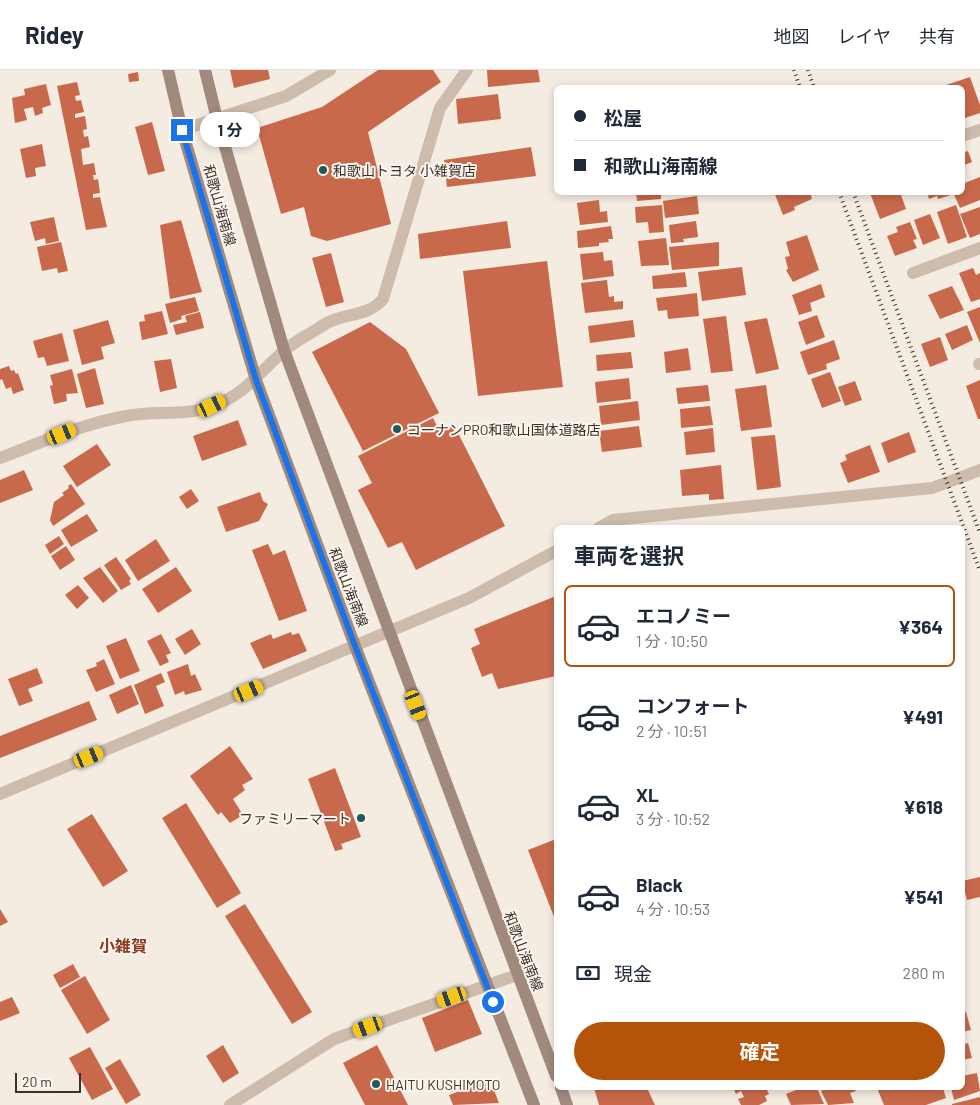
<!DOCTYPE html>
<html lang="ja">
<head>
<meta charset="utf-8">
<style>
	body { margin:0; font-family:Barlow,"Noto Sans JP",sans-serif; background:#f2f2f3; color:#1f2937; height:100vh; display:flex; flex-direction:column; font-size:19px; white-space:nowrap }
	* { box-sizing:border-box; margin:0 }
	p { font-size:16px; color:#747a83 }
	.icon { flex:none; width:28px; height:28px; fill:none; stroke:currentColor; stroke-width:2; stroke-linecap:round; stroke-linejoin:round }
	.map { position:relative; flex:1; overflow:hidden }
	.side { position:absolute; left:554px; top:455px; width:411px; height:565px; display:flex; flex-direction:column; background:#fff; border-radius:8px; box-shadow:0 2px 8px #0003 }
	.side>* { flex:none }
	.top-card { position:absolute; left:554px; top:15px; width:411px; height:110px; border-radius:8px; box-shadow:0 2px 8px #0003; display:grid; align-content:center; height:110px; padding:0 20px; background:#fff }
	.scale { position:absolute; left:15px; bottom:12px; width:66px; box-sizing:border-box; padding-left:5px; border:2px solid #3b302b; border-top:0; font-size:14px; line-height:18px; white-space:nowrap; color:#3b302b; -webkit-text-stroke:4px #fbf5ee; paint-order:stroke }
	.end { position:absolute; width:22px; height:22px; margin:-11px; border:6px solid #1a73e8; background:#fff; box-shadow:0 0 0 2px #fff }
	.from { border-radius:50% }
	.bubble { position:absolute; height:35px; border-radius:18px; background:#fff; box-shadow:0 2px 8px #0003; font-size:16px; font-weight:700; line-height:35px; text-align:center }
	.car { position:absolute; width:15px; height:30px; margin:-15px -8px; border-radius:6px; box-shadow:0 0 4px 1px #0007; background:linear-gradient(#f5c518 24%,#345 0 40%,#f5c518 0 76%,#345 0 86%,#f5c518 0) }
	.top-card b { display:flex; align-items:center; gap:18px; height:48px; font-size:19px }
	.top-card b+b { border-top:1px solid #e0e1e3 }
	.top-card i { width:12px; height:12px; background:#1f2937 }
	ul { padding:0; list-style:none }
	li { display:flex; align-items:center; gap:15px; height:82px; margin:0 10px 8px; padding:0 10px; border:2px solid transparent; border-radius:8px }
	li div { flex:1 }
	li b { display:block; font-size:19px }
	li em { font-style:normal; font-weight:700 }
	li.active { border-color:#b45309 }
	li>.icon { width:45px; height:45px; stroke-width:1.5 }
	h2 { padding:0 20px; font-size:22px; line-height:60px }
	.pay { display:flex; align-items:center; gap:12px; height:55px; padding:0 20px; font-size:19px }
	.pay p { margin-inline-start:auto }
	.button { display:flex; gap:10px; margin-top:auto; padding:10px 20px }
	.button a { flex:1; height:58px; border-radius:30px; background:#b45309; color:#fff; font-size:20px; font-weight:700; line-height:58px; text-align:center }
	header { display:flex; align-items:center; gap:30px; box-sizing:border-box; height:70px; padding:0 25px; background:#fff; border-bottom:1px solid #e0e1e3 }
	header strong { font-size:24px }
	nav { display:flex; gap:28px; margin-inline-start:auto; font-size:18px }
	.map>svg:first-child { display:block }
	.building { fill:#c8694b }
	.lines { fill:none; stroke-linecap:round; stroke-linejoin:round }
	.street { stroke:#cdbbac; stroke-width:12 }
	.secondary { stroke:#a18a7d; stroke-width:12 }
	.rail { stroke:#3b302b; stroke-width:4; stroke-dasharray:1 4; stroke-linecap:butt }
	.route { stroke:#1a73e8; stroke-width:6 }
	.poi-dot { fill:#1f5a5e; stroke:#fbf5ee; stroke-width:2 }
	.labels { text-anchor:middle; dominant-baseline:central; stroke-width:4; stroke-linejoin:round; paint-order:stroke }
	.poi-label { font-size:14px; fill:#3b302b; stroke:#fbf5ee; text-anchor:start }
	.street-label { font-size:14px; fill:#3b302b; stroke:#fbf5ee }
	.quarter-label { font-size:16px; font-weight:bold; fill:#8c3b22; stroke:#fbf5ee }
</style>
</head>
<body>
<header>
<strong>Ridey</strong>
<nav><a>地図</a><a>レイヤ</a><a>共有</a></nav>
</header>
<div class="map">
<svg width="980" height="1035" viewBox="0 0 980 1035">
	<rect width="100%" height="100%" fill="#f4ebe1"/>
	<path class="building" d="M230,0H268L270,9L234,18Z
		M378,0H433L441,12L368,62L391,154L327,171L311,166L304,137L281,144L257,58L322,37Z
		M487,0H538L540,12L488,17Z
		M138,2L139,11L129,12L128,4Z
		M970,7L980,35V43L962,49V18L940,17Z
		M77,12L80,25L75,26L76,31L81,30L84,42L75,44V48L85,46L87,59L83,60L84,67L88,66L90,77L81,79L83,95L94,93L96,105H93L94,110L98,109L100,123L93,124V128L100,127L107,157L86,160L57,16Z
		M46,14L51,35L42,38L43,43L35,46L33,37L24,39L27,50L15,53L12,28L25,25L24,19Z
		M498,24L501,49L458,54L456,29Z
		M152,52L165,101L148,105L135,57Z
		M42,74L46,96L35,98L36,106L26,108L20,79Z
		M531,77L536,106L447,117L444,90Z
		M968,81L972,92L962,96V83Z
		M980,107V130L960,138L953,122H962V114Z
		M636,122H661V129L637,131Z
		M774,122H810L812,129L794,137L795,140L783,145Z
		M873,122H900L906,139L880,149L870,123Z
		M927,122H950L951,125L938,129L937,126L929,129Z
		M697,126L699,144L665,148L663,131Z
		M599,130L600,142L607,141L608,152L580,155L577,133Z
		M662,135L664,162L649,163L648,152L636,153L635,137Z
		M956,135L967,167L948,174L937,142Z
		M980,137V164L970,168L960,144Z
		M930,144L940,168L923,175L914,150Z
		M54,147L59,171L46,174L45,168L35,171L30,152Z
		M181,150L202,222L170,229L160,155Z
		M507,151L511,178L420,189L418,164Z
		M696,151L698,167L683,169L684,172L671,173L669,155Z
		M910,152L917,169L913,170L917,178L895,186L887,166L898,162L896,157Z
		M611,156L613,169H608L609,172L599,173V176L578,178L577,161Z
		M807,165L819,200L793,212L786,200L788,199L785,187L790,186L786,172Z
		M666,168L669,195L641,196L638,171Z
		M61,172L68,201L58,203L57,198L42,201L37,177Z
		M719,172V196L672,200L669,177Z
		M603,182L604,191L612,190L614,206L583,210L580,184Z
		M331,183L344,232L326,237L312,188Z
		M547,191L563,317L478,326L463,201Z
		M742,197L746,225L702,231L698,202Z
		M973,198L976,205L980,203V229L971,232L959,203Z
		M685,202L687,217L653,219L652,206Z
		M607,210L609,227L614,226V232L623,231V239L585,243L581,213Z
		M821,214L825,227L810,233L812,241L799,245L792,225Z
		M952,216L964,240L940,249L928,225Z
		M697,223L699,246L668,249L667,240L658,241L656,228Z
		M195,227L199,241L181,246L182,249L170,253L165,234Z
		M980,237V273L967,242Z
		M162,241L168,264L142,270L139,252L145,251L144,245Z
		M200,242L204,258L176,265L173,255L187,252L185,246Z
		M817,245L825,267L806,275L798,252Z
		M726,246L733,301L711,303L703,249Z
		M767,248L779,299L756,304L744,252Z
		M108,250L115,273L101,277L104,289L82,295L73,260Z
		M633,250L635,267L590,273L588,256Z
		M370,252L406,279L439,343L363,381L312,282Z
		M967,255L973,270L952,280L945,264Z
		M62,263L69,291L47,296L44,287L38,288L33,271Z
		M940,267L948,290L930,297L921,274Z
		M834,270L840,289L826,294L827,299L808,305L800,282Z
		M688,278L691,300L666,303L664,282Z
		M631,282L633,298L597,301L596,285Z
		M171,289L177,318L160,322L154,291Z
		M9,296L11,301L14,300L16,304L18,303L24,320L13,324L11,317L6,319L2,309L0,310V299Z
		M95,298L104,334L86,338L77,304Z
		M72,299L78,323L66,324L67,331L54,334L50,316L53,315L50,305Z
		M830,302L841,331L822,338L811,309Z
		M629,308L631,329L597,333L595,312Z
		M980,310V349H978L966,316Z
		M855,311L862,330L845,336L838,317Z
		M708,315L710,331L678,334L676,318Z
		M766,315L772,357L741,361L735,319Z
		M638,331L640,350L601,355L599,336Z
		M710,336L713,355L681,358L680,339Z
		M433,348L440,362L454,355L505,456L416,500L402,472L388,478L358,420L372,413L358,386Z
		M238,350L247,375L202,391L193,366Z
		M639,356L642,377L602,382L599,361Z
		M713,358L715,382L686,385L684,362Z
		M909,362L916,382L888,393L881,373Z
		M775,365L781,417L757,420L751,367Z
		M97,374L111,395L77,417L63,396Z
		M870,375L880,402L848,413L840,393L847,390L845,385Z
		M721,395L724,429L709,430V424L682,426L680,400Z
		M24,400L33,420L0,433V410Z
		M71,414L85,434L53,456L50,450L54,432L64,425L62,423L69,418L68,416Z
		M191,419L199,431L187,439L179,427Z
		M260,422L263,431L268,434L259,451L226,462L217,437Z
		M87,444L98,461L71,477L61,460Z
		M59,466L64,474L50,484L45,475Z
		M156,469L170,491L138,511L125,490Z
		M268,474L273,485L285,480L307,541L279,551L252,480Z
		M66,476L75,490L60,500L51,486Z
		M116,487L131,509L129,511L131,514L121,520L104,495Z
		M100,497L118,521L103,533L83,508Z
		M176,497L192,521L158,543L142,519Z
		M78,515L89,528L77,539L65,525Z
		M556,526V606L498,619L492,603L482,607L471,578L480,574L474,559Z
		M192,559L201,574L185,585L175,569Z
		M291,562L292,565L299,563L307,581L263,599L250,573L271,564L273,569Z
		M161,564L171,583L166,585L169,592L160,596L147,571Z
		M126,568L140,601L120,609L106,576Z
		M104,589L115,614L96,622L86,600L97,596L96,593Z
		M188,594L191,606L195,604L202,620L185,625L184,621L175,625L167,602Z
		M37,598L43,613L28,619L33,631L19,636L8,609Z
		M161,603L165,612L156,616L164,636L145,644L134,615Z
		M131,615L139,634L117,644L109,625Z
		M89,631L97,650L0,688V666Z
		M230,676L253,709L242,715L245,720L233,729L243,745L230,753L221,742L218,745L190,706Z
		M335,698L361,767L341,774L343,779L335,781L308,709Z
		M186,733L241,823L217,838L162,748Z
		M92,744L128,801L103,817L67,759Z
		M556,769V852L528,780Z
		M980,807V827L967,830L962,811Z
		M245,834L312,942L292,954L225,846Z
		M0,839L8,852L0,856Z
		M73,894L80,907L60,918L53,905Z
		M85,906L110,950L87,964L61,920Z
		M12,927L20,943L0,951V932Z
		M468,930L482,964L435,982L422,948Z
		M966,942L971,960L962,962V943Z
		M968,973L972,988L962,990V975Z
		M223,975L239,1003L223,1013L206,986Z
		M377,975L408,1035H365L343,993Z
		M90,977L113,1019L92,1030L69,988Z
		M120,989L141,1025L126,1034L105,998Z
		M977,1003L980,1021L954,1030L951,1018H962V1006Z
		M490,1010L499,1033L453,1035L449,1025Z
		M594,1018H647L655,1035H599Z
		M739,1018L744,1020L748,1018H766L769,1024L765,1026L767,1031L759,1035H741L738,1029L744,1027L741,1021L736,1024L734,1020Z
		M801,1018H817L824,1034L791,1035L786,1024Z
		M827,1018H855L856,1021L850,1023L854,1033L828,1035L821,1021Z
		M877,1018H943L946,1028L926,1035H884Z
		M980,1027V1035H952V1034Z"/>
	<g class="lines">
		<path class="street" d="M182,60L286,26L330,0
			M962,66L980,60
			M913,203L980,178
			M979,294H980
			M0,388C42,372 82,354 126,346C155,340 184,347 213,336C246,324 259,302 284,281C296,270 312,263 325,254C345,242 367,248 383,229L440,38L467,0
			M599,458L613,450L932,418L980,400
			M0,724L469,528L556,481
			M230,1035L334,969L517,905"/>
		<path class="secondary" d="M168,0L182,60L256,310L355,576L534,1035
			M205,0L217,49L284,280L556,1006
			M561,1018L567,1035"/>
		<path class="rail" d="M794,0L800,18
			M808,0L814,18
			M839,122L980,501
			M853,122L980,463"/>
	</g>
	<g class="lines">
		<path class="route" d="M182,60L256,310L355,576L493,932"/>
	</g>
	<g class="poi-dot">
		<circle cx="323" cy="100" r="5"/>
		<circle cx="397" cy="359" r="5"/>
		<circle cx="361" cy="748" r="5"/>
		<circle cx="376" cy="1014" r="5"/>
	</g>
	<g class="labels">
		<g class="poi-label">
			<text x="333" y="100">和歌山トヨタ 小雑賀店</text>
			<text x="407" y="359">コーナンPRO和歌山国体道路店</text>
			<text x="351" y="748" text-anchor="end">ファミリーマート</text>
			<text x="386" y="1014">HAITU KUSHIMOTO</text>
		</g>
		<g class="street-label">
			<text transform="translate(220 135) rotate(74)">和歌山海南線</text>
			<text transform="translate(349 517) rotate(69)">和歌山海南線</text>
			<text transform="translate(524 881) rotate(69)">和歌山海南線</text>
		</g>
		<g class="quarter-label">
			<text x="123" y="875">小雑賀</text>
		</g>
	</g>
</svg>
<div class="scale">20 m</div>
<i class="end from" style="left:493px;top:932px"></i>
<i class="end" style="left:182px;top:60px"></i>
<div class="bubble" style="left:200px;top:42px;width:60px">1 分</div>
<i class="car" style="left:212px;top:336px;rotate:64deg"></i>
<i class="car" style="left:62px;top:364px;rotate:68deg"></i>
<i class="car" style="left:249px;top:621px;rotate:67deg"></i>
<i class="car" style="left:416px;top:635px;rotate:159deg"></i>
<i class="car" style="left:89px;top:687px;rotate:68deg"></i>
<i class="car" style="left:452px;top:927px;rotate:251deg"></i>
<i class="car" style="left:368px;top:957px;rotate:250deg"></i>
<div class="top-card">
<b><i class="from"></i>松屋</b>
<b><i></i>和歌山海南線</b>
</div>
<section class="side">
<h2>車両を選択</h2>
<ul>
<li class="active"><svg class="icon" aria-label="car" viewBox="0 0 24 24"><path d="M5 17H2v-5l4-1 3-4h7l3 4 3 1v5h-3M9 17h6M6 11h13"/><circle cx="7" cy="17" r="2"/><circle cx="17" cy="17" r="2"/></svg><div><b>エコノミー</b><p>1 分 · 10:50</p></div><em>¥364</em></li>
<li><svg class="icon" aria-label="car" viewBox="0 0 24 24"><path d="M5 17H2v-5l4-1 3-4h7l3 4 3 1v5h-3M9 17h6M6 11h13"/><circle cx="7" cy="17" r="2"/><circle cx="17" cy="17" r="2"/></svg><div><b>コンフォート</b><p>2 分 · 10:51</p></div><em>¥491</em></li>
<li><svg class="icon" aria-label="car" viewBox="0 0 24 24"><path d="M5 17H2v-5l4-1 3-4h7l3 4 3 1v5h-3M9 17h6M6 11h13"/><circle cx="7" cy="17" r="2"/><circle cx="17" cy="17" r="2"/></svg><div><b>XL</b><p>3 分 · 10:52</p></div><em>¥618</em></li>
<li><svg class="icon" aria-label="car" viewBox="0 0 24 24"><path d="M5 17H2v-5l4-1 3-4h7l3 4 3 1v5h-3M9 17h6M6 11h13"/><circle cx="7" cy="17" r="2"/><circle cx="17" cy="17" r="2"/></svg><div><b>Black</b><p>4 分 · 10:53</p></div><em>¥541</em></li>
</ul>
<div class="pay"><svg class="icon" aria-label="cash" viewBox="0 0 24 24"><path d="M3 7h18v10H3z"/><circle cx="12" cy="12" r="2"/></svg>現金<p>280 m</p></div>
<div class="button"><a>確定</a></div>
</section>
</div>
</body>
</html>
